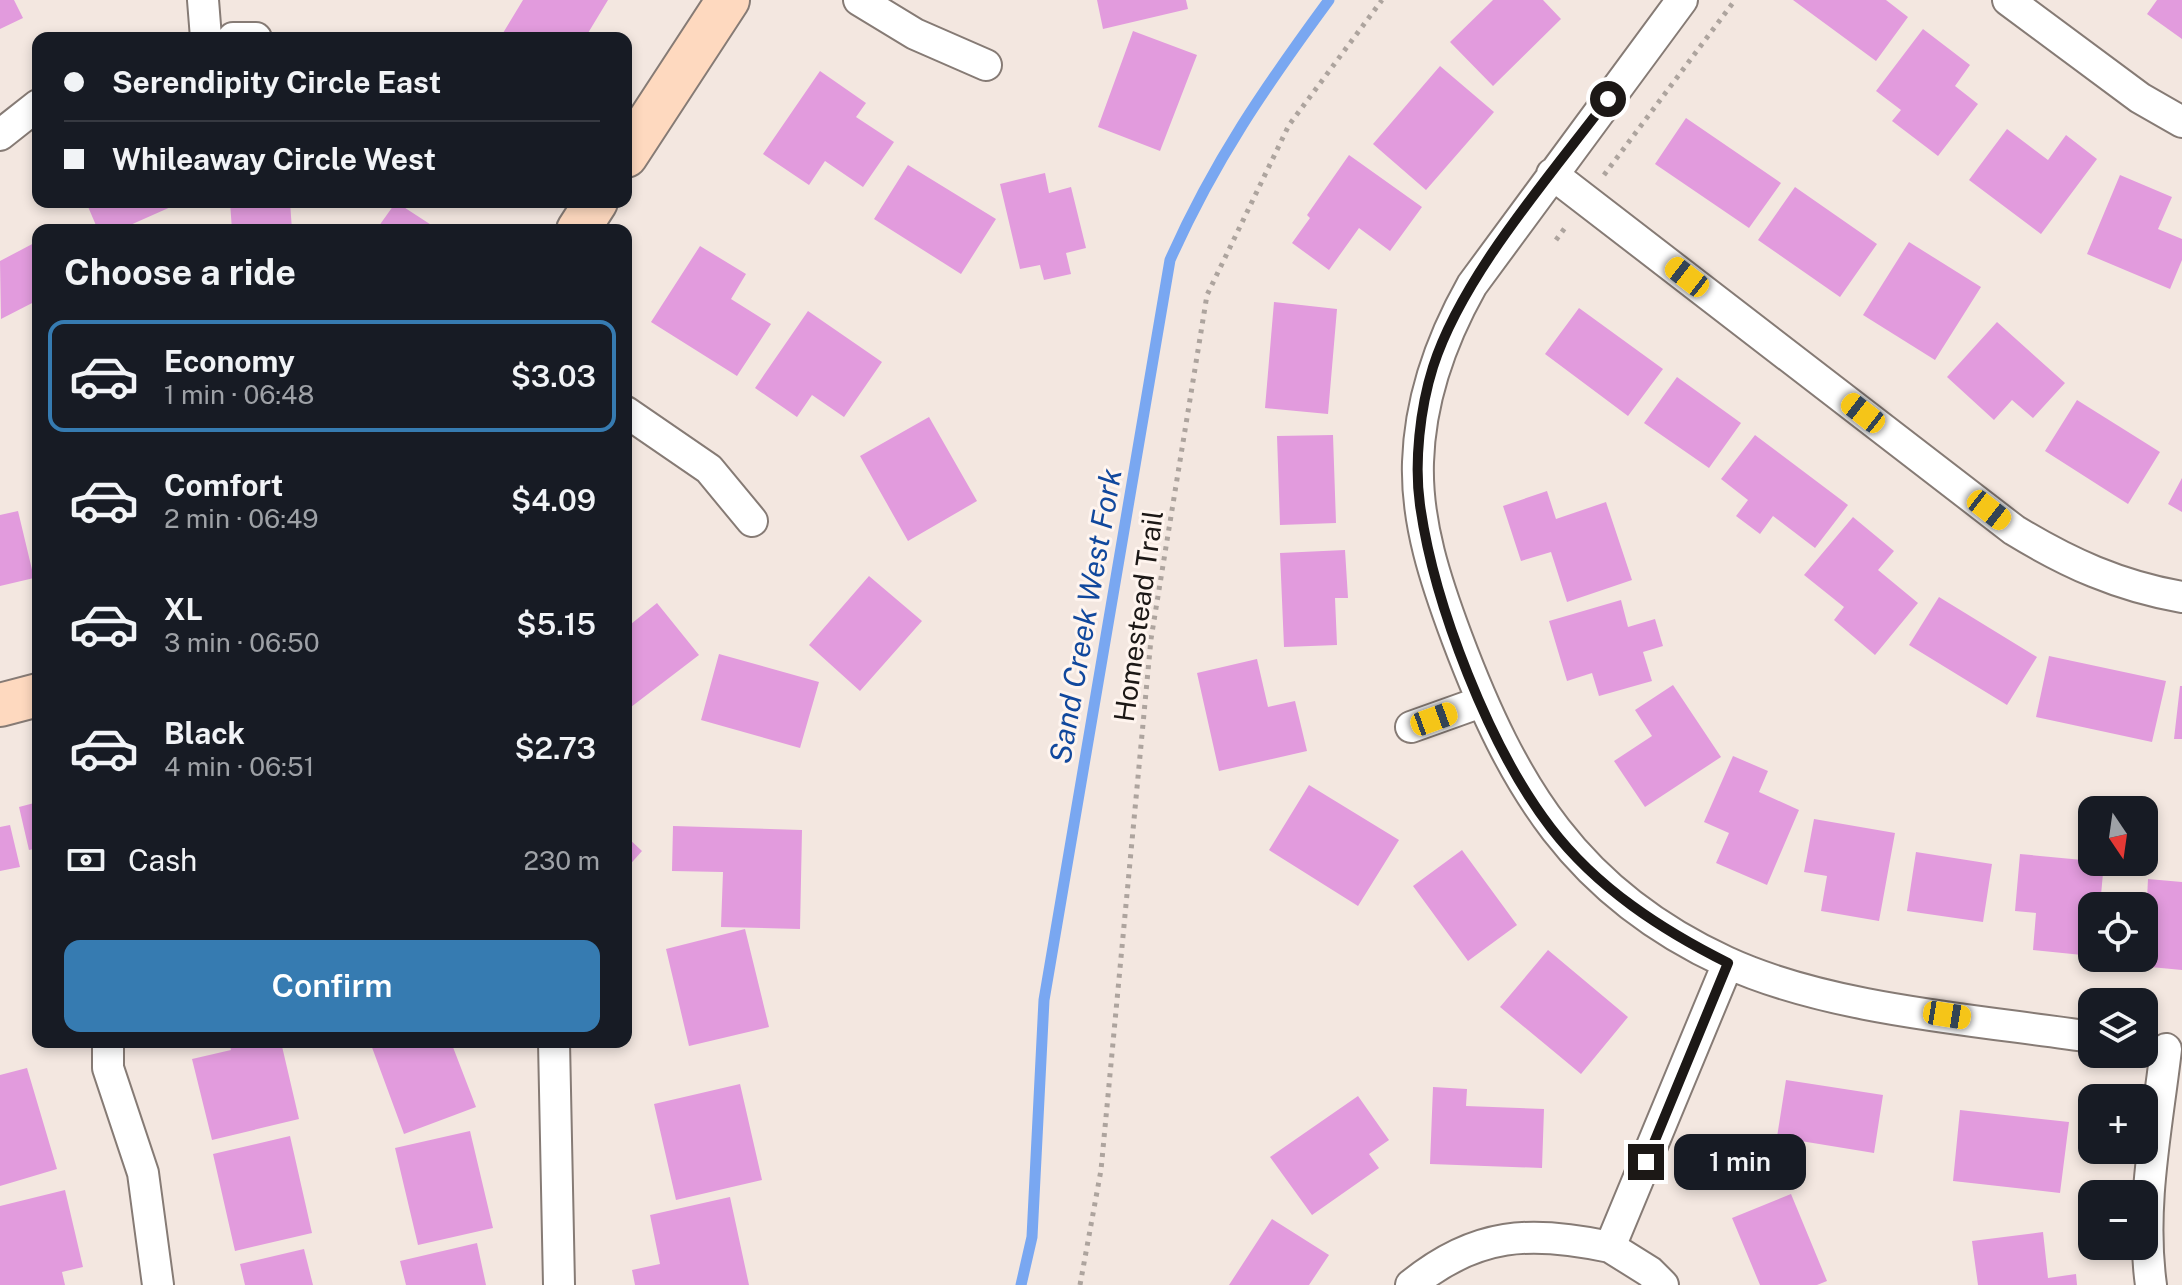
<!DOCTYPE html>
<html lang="en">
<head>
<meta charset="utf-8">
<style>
	body { margin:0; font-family:"Public Sans",sans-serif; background:#242831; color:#f1f3f6; height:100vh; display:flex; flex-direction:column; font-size:30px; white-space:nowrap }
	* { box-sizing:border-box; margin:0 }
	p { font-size:26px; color:#9ea1a6 }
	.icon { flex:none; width:44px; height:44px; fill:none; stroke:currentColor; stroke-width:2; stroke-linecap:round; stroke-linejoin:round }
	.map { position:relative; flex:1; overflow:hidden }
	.panel { position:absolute; left:32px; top:224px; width:600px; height:824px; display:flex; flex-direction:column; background:#171b24; border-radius:16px; box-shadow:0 4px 12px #0003 }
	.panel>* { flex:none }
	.banner { position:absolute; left:32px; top:32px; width:600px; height:176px; border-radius:16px; box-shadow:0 4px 12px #0003; display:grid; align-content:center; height:176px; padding:0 32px; background:#171b24 }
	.needle { width:52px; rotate:167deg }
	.fabs { position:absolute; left:2078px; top:796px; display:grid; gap:16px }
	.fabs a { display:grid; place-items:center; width:80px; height:80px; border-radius:16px; background:#171b24; box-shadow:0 4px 12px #0003; font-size:40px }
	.end { position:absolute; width:36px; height:36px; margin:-18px; border:10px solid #1c1816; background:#fff; box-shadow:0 0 0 4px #fff }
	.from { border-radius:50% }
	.bubble { position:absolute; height:56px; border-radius:16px; background:#171b24; box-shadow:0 4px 12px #0003; font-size:26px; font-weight:600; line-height:56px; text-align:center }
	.car { position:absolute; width:24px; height:48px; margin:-24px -12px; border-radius:10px; box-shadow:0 0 6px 2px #0007; background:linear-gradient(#f5c518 24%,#345 0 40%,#f5c518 0 76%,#345 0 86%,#f5c518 0) }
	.banner b { display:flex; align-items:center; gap:28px; height:76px; font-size:30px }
	.banner b+b { border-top:2px solid #363941 }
	.banner i { width:20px; height:20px; background:#f1f3f6 }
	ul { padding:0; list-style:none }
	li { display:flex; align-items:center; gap:24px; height:112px; margin:0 16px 12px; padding:0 16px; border:4px solid transparent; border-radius:16px }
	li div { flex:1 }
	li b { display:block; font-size:30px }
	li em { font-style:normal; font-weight:600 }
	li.selected { border-color:#367bb1 }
	li>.icon { width:72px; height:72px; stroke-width:1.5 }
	h2 { padding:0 32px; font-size:36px; line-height:96px }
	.pay { display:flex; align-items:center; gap:20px; height:88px; padding:0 32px; font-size:30px }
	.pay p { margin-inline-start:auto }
	.button { display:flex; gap:16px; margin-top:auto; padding:16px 32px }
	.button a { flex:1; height:92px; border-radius:16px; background:#367bb1; color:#fff; font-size:32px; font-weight:600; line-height:92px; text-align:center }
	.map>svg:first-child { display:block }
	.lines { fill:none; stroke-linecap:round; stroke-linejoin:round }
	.stream { stroke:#79a7f1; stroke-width:11 }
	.building { fill:#e29bdd }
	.minor-casing { stroke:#867b75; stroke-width:34 }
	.secondary-casing { stroke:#867b75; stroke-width:46 }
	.path { stroke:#ada49e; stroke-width:5; stroke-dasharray:4 6; stroke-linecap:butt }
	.minor { stroke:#fff; stroke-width:30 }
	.secondary { stroke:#fed9bf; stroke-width:42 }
	.route { stroke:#1c1816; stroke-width:10 }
	.labels { text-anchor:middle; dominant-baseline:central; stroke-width:6; stroke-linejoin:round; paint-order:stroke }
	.street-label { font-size:28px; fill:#1c1816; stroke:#fff5ef }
	.water-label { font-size:30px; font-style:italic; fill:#11489d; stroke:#fff5ef }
</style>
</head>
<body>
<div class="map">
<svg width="2182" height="1285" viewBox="0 0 2182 1285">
	<rect width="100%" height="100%" fill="#f3e7e0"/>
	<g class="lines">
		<path class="stream" d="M1021,1285L1032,1237L1044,1000L1170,260C1214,161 1265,87 1329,0"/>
	</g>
	<path class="building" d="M0,0H14L23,18L0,29Z
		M523,0H608L585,38H500Z
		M1097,0H1186L1188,9L1103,29Z
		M1493,0H1543L1561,19L1493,86L1450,42Z
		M1793,0H1886L1908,17L1876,61Z
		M2157,0H2182V39L2147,14Z
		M1923,29L1970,65L1955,86L1978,104L1938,156L1892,121L1901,110L1876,91Z
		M1133,31L1197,55L1160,151L1098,127Z
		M1440,66L1494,112L1426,190L1373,144Z
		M820,71L866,103L856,117L894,142L863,187L825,161L809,185L763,154Z
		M1686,118L1781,183L1749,228L1655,164Z
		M2007,129L2048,160L2066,135L2097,159L2041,234L1969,180Z
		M1349,155L1422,207L1390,251L1359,228L1329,270L1292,243L1310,218L1307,215Z
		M908,165L996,219L961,274L874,219Z
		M1045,173L1049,193L1071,187L1086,248L1066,253L1071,274L1044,280L1040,265L1020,269L1000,184Z
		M2120,175L2172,197L2158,229L2182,239V260L2170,289L2087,254Z
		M1795,187L1877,244L1840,297L1758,240Z
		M86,202H182L119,230H98Z
		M230,202H290L292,230H232Z
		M396,202L439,230H376Z
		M38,241V300L1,319L0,261Z
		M1909,242L1981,287L1935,360L1863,315Z
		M700,246L746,274L731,299L771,324L737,376L651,322Z
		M1274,302L1337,309L1328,414L1265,408Z
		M1579,308L1663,369L1628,416L1545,354Z
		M808,311L882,362L844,417L812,395L797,417L755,388Z
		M1997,322L2065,383L2033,418L2012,400L1994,420L1947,377Z
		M1677,377L1741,423L1709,468L1644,423Z
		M2077,400L2160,452L2128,504L2045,451Z
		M929,417L977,501L908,541L860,456Z
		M1333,435L1336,523L1280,525L1277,436Z
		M1755,435L1848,505L1815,548L1773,516L1760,534L1736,516L1748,500L1721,479Z
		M2182,478V512L2168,504Z
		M1547,491L1556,519L1606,502L1632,580L1567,602L1551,552L1521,561L1503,506Z
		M18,511L34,578L0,586V515Z
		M1853,517L1894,551L1878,570L1918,603L1875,655L1834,620L1844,607L1804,575Z
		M1345,550L1348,598H1335L1337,645L1284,647L1280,553Z
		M869,576L922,621L860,691L809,645Z
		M1939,597L2037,657L2007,705L1909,645Z
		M1621,600L1628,627L1655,619L1663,646L1643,652L1652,681L1599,696L1592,673L1567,681L1549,621Z
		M657,603L699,655L631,707L626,701V628Z
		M719,654L819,682L800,748L701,720Z
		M2049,656L2166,681L2152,742L2036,717Z
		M1257,659L1268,707L1295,701L1307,751L1219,771L1197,673Z
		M1673,685L1721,757L1645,807L1614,761L1652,736L1635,710Z
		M2180,686H2182V739H2174Z
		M1733,756L1768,771L1759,792L1799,810L1767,885L1716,863L1729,833L1704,822Z
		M1309,785L1399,840L1358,906L1269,850Z
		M38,802V848L29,850L19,807Z
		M1814,819L1895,833L1879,921L1821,911L1827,876L1804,872Z
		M10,825L20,867L0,871V827Z
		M673,826L802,830L800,929L721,927L723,872L672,871Z
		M626,836L642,851L626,869Z
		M1462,850L1517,925L1468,961L1413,886Z
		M1916,852L1992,864L1983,922L1907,911Z
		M2020,854L2104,862L2100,906H2092V956L2033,950L2036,913L2015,911Z
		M2148,879L2182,882V970L2140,966L2144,958Z
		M745,929L769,1027L689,1046L666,949Z
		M1548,950L1628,1017L1581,1074L1500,1007Z
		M229,1042H281L299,1119L212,1140L192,1059L231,1050Z
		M370,1042H451L476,1107L404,1134Z
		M27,1068L57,1169L0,1186V1075Z
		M1786,1080L1883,1095L1874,1153L1777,1137Z
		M740,1084L762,1180L676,1200L654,1104Z
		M1433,1087L1467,1089L1466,1106L1544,1109L1542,1168L1430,1164Z
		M1358,1096L1389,1140L1369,1154L1379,1168L1312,1215L1270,1157Z
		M1960,1110L2069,1122L2060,1193L1953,1181Z
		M470,1131L493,1228L418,1245L395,1148Z
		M290,1136L312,1233L235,1251L213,1154Z
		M65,1190L83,1267L62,1272L65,1285H0V1206Z
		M1791,1194L1827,1281L1817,1285H1760L1732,1218Z
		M730,1197L749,1285H635L632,1270L660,1264L650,1215Z
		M1272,1219L1329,1255L1309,1285H1229Z
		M2043,1232L2048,1278L2076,1274L2077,1285H1978L1972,1241Z
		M477,1243L486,1285H406L400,1261Z
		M304,1249L313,1285H245L240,1264Z"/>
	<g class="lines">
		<defs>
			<path id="minor" d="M203,0L206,38
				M859,0L915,34L986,65
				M1682,0L1472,285C1441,340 1420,398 1418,462C1416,523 1436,582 1457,638C1513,787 1576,893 1726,962C1830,1010 1978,1020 2092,1037
				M2008,0L2140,98L2182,122
				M233,38H256
				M0,135L38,105
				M1552,174L2014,530C2068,563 2119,586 2182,597
				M626,412L709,469L752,521
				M1411,727L1481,702
				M108,1042V1068L143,1173L158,1285
				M554,1042L559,1285
				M1411,1285C1476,1232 1531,1230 1610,1247
				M1663,1285L1650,1272L1610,1247L1728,963
				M2151,1285C2140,1207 2157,1127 2166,1049"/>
			<path id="secondary" d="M626,156L728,0
				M578,230L596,202
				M0,705L38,695"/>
		</defs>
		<use href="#minor" class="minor-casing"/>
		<use href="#secondary" class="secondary-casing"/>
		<path class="path" d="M1604,175L1735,0
			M1556,240L1567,225
			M1080,1285L1101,1170L1151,639L1207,295L1289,125L1382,0"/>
		<use href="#minor" class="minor"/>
		<use href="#secondary" class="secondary"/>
	</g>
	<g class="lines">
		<path class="route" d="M1608,99C1550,176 1462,276 1433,367C1420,408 1414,463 1420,505C1434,605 1490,749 1551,828C1597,888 1662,930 1728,963L1646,1162"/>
	</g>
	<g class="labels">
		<g class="street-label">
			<text transform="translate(1138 616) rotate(-82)">Homestead Trail</text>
		</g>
		<g class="water-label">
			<text transform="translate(1085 616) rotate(-80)">Sand Creek West Fork</text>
		</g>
	</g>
</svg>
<div class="fabs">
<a><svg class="needle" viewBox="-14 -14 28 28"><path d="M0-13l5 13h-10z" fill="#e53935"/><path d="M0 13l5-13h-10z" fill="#9ea1a6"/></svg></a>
<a><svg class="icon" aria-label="locate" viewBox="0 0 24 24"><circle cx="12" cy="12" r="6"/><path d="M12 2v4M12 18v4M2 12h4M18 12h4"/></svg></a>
<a><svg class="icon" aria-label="layers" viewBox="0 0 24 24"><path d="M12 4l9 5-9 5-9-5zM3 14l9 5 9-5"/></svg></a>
<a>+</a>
<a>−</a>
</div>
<i class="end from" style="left:1608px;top:99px"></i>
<i class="end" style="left:1646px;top:1162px"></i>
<div class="bubble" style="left:1674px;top:1134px;width:132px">1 min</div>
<i class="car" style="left:1687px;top:277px;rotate:308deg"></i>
<i class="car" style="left:1863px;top:413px;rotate:308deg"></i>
<i class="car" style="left:1989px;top:510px;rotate:128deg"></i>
<i class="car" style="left:1434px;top:719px;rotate:70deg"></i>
<i class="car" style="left:1947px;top:1015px;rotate:99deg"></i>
<div class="banner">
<b><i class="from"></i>Serendipity Circle East</b>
<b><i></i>Whileaway Circle West</b>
</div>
<section class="panel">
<h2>Choose a ride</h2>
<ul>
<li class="selected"><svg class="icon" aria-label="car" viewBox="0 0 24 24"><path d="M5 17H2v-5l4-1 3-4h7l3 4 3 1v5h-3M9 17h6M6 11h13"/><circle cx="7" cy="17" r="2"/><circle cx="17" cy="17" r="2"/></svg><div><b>Economy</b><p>1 min · 06:48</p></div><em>$3.03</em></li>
<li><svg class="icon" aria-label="car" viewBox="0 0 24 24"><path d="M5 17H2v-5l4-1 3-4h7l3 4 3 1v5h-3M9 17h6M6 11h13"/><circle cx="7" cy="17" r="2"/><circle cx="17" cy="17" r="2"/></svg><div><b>Comfort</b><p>2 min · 06:49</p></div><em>$4.09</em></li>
<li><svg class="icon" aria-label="car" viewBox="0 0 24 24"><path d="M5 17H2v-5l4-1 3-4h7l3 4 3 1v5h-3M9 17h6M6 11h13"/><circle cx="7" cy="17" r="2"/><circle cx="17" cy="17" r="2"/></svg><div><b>XL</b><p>3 min · 06:50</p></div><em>$5.15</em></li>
<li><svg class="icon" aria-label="car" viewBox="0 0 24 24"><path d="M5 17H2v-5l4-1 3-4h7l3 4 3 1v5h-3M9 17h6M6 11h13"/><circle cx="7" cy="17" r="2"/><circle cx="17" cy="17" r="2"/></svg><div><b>Black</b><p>4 min · 06:51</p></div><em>$2.73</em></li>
</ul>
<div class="pay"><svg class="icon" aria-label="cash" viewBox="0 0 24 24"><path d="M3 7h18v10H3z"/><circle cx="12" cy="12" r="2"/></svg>Cash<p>230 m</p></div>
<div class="button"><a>Confirm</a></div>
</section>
</div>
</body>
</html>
